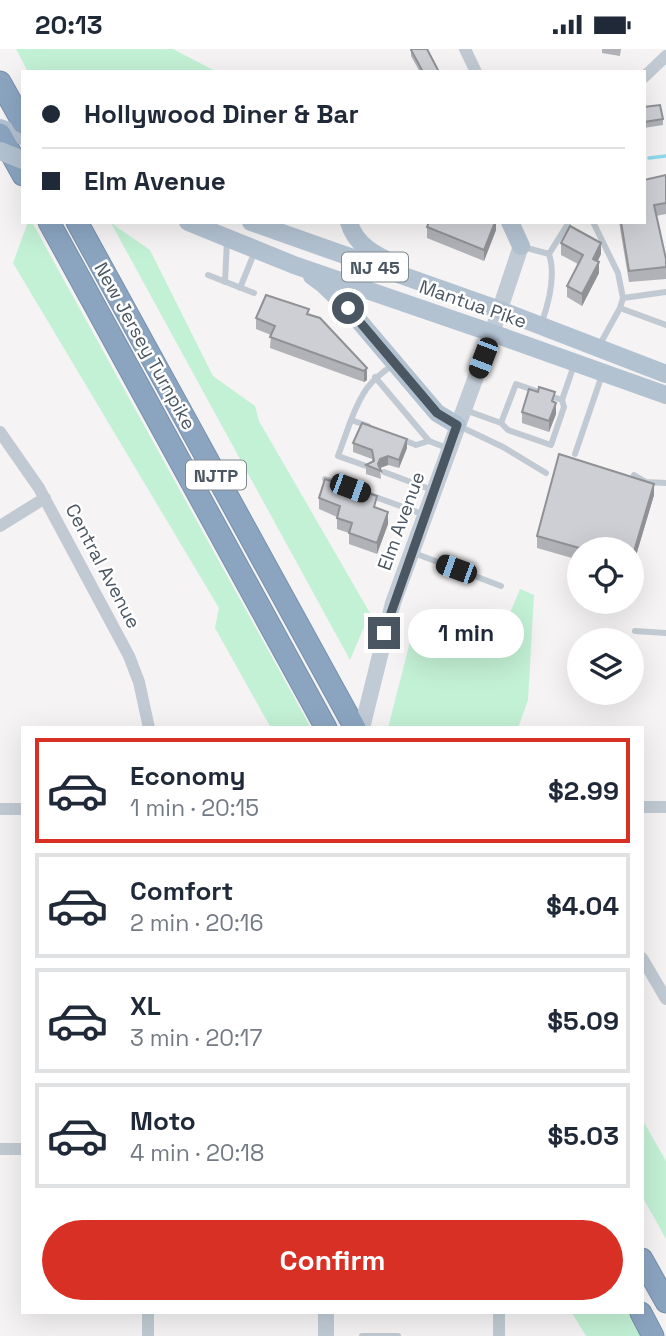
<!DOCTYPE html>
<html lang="en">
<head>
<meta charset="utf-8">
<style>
	body { margin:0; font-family:"Space Grotesk",sans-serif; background:#f6f6f7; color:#1f2937; height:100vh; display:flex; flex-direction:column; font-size:26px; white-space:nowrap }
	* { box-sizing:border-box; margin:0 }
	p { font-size:23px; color:#747a83 }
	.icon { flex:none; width:38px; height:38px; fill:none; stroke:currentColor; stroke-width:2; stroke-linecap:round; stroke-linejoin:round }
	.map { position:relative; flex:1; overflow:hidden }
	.side { position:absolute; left:21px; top:677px; width:623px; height:588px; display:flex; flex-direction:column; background:#fff; border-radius:0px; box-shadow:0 7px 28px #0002 }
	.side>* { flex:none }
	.guide { position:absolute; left:21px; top:21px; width:625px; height:154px; border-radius:0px; box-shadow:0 7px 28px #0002; display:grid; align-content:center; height:154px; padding:0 21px; background:#fff }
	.tools { position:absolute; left:567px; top:488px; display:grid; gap:14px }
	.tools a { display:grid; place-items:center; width:77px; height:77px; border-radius:50%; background:#fff; box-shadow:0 7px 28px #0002; font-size:35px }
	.end { position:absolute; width:32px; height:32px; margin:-16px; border:9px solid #4a5661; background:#fff; box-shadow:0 0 0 4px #fff }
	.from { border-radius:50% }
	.bubble { position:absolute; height:49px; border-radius:24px; background:#fff; box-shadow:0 7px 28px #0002; font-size:23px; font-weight:800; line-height:49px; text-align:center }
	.car { position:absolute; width:21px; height:42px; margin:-21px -10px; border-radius:9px; box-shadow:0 0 5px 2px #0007; background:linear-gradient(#222 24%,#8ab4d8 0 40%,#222 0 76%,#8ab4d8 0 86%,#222 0) }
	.guide b { display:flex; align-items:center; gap:24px; height:66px; font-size:26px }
	.guide b+b { border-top:2px solid #e0e1e3 }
	.guide i { width:18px; height:18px; background:#1f2937 }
	ul { padding:12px 0 0; list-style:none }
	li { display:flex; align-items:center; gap:21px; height:105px; margin:0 14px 10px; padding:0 7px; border:4px solid #e0e1e3; border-radius:0px }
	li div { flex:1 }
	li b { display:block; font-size:26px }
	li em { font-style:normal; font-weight:800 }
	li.on { border-color:#d93025 }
	li>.icon { width:63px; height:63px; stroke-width:1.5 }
	.cta { display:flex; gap:14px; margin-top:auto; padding:14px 21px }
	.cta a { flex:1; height:80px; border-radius:42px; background:#d93025; color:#fff; font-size:28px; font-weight:800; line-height:80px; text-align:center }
	.status { display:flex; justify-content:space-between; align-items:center; height:49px; padding:0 35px; background:#fff; direction:ltr }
	.status svg { height:19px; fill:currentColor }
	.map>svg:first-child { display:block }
	.green { fill:#c3f1d5 }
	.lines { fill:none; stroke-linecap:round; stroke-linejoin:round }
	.stream { stroke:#90daee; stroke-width:3.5 }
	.highway-casing { stroke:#7690ad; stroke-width:23 }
	.lane { stroke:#c1cad2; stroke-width:6 }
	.street { stroke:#c1cad2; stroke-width:12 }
	.secondary { stroke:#c1cbd6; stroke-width:16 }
	.primary { stroke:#b3c2d1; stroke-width:18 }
	.highway { stroke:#8ba5c1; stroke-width:21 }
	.primary-bridge { stroke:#b3c2d1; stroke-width:18 }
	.wall { fill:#b0b2b7 }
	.shaded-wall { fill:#909195 }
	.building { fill:#cdcfd5; stroke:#909195; stroke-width:2 }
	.route { stroke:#4a5661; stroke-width:9 }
	.labels { text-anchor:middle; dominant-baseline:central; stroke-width:5; stroke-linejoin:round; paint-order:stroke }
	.shield { fill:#fff; stroke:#808990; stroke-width:2 }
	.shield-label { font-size:18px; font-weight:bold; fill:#4a5661 }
	.street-label { font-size:19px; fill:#4a5661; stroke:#fff }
</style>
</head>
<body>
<div class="status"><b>20:13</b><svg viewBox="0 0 49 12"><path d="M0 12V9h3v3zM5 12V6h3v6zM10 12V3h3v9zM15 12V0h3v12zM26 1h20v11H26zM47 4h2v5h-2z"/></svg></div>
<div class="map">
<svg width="666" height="1287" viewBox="0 0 666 1287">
	<rect width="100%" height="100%" fill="#f5f3f3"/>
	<path class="green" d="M16,0H173L217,23H28Z
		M28,173H32L311,679H271L215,579L219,559L13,214Z
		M111,174L150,201L213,327L255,357L259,372L370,564L350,611Z
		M520,540L534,546L528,651L518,679H388L414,577L498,593Z
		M642,1070L666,1112V1190L642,1147Z
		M572,1264H630L643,1287H586Z"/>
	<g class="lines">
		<path class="stream" d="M649,109L666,107"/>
		<defs>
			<path id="highway" d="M0,33L23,74
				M0,85L23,126
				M49,173L326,679
				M77,173L355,679
				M642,1210L666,1253
				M641,1264L653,1287"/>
		</defs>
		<use href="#highway" class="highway-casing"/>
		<path class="lane" d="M593,173L618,224L623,249L666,243
			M523,198L549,205C556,226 549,253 542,273
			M549,205L569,173
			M208,226L254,244
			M225,233L227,191
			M240,239L255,202
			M623,249L620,259L666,276
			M599,297L620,259
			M375,328L429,392L447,399
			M465,361L501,374L508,381L551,396L564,358L562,351L574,316
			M351,371C362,343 369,332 393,316
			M501,374L516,335L562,351
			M368,377L351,371L338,407L369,418
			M459,377L503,398L546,424
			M401,390L416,396L429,392
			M575,405L602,326
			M384,423L432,441
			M634,426L646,433L666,434
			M325,430L343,436
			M370,446L425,466
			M414,504L501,537
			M635,582L666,584
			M362,1287H398"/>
		<path class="street" d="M465,0L476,23
			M644,28L666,7
			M0,383L39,439L129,607L139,633L149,679
			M0,477L45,449
			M642,758H666
			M0,760H23
			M642,909L666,950
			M0,1100H23
			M148,1264V1287
			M499,1264V1287"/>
		<path class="secondary" d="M362,679L393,554L492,284L521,197
			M326,1264V1287"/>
		<path class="primary" d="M0,79L23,87
			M188,173L294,216L492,284L666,346
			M251,173L500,261L666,325
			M349,173C355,196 376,207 396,215
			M510,173L521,197
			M312,227L323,235L348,259L437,364L457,376"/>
		<use href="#highway" class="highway"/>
		<path class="primary-bridge" d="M0,102L23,111"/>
	</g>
	<path class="wall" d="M411,0H427L439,23H420L411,7Z
		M602,0H621L620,7L602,4Z
		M644,58L663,70V76L644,79Z
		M666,126V165L656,167L666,210V230L629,233L619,173H644Z
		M496,173V181L484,212L427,189V178Z
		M561,194L601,205L598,212L599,224L582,257L567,248V237L578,215L561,206Z
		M309,266L367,319V331L364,333L270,299L271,286L256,280V269Z
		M555,353L556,365L549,383L522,374V363Z
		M353,394L407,399L399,419L388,416L380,419L381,430L366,425V416L372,413V410L353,403Z
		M654,446L632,520V500H579V511L537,499V487Z
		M319,449L377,459L388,475L377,505L349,495V484L337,480V468L319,460Z"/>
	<path class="shaded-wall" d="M495,173H496V181L484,212V201Z
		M601,194V205L593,221V210Z
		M599,213V224L582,257V245Z
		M367,319V331L364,333V322Z
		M556,354V365L549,383V372Z
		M407,390V399L399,419V411Z
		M388,407V416L380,419L378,415L380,410Z
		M654,435V446L632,520V509Z
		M388,463V475L377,505V494Z"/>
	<path class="building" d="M412,0H427L439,23H423L411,1Z
		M660,56L663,70L644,73V58Z
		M666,126V154L654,156L666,210V218L629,222L621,173H644V131Z
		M429,173H495L484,201L427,178Z
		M570,177L601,194L593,210L599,213L582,245L567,237L583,206L561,194Z
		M266,246L309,260L307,265L320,269L367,319L364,322L270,288L275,277L256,269Z
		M539,338L555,343L552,352L556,354L549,372L522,363L529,340L538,343Z
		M362,374L407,390L399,411L388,407L380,410L378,415L381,422L366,416L374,412L372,401L353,394Z
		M559,405L654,435L632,509V500H583L537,487Z
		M325,430L377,447L374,458L388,463L377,494L349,484L352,474L337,469L340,457L319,449Z"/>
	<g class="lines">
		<path class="route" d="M348,259L437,364L457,376L384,584"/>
	</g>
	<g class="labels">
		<g class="shield">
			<rect x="342" y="203.5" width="66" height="29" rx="5"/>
			<rect x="186" y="411.5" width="60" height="29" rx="5"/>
		</g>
		<g class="shield-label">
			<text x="375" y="218">NJ 45</text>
			<text x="216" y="426">NJTP</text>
		</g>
		<g class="street-label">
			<text transform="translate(473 255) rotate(19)">Mantua Pike</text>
			<text transform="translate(145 297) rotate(61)">New Jersey Turnpike</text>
			<text transform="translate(401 472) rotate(-70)">Elm Avenue</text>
			<text transform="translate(103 517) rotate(62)">Central Avenue</text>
		</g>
	</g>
</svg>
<div class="tools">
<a><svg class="icon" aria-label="locate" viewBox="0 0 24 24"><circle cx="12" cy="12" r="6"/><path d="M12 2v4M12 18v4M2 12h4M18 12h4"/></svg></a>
<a><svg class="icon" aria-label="layers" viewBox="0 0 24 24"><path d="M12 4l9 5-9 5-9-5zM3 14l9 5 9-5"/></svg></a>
</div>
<i class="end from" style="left:348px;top:259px"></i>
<i class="end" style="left:384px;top:584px"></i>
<div class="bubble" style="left:408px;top:560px;width:116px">1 min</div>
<i class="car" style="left:483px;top:309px;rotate:201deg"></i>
<i class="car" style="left:350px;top:439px;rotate:110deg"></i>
<i class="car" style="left:456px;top:520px;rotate:290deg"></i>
<div class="guide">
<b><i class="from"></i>Hollywood Diner &amp; Bar</b>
<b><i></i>Elm Avenue</b>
</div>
<section class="side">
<ul>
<li class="on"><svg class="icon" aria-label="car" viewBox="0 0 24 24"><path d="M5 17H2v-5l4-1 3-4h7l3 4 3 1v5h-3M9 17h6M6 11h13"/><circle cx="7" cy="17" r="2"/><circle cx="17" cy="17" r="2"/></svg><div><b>Economy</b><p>1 min · 20:15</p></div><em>$2.99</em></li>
<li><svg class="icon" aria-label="car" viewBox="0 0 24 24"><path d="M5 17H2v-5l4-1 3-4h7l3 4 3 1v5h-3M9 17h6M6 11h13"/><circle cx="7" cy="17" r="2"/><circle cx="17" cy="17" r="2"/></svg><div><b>Comfort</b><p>2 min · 20:16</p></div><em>$4.04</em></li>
<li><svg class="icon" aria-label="car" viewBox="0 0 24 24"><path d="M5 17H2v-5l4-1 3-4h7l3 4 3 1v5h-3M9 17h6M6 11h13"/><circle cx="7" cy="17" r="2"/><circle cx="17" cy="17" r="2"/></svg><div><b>XL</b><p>3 min · 20:17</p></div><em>$5.09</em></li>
<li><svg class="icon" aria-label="car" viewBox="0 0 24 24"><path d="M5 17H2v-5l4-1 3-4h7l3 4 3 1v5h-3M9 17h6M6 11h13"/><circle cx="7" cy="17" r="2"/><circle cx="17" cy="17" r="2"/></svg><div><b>Moto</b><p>4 min · 20:18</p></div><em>$5.03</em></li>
</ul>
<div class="cta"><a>Confirm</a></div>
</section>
</div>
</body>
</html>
